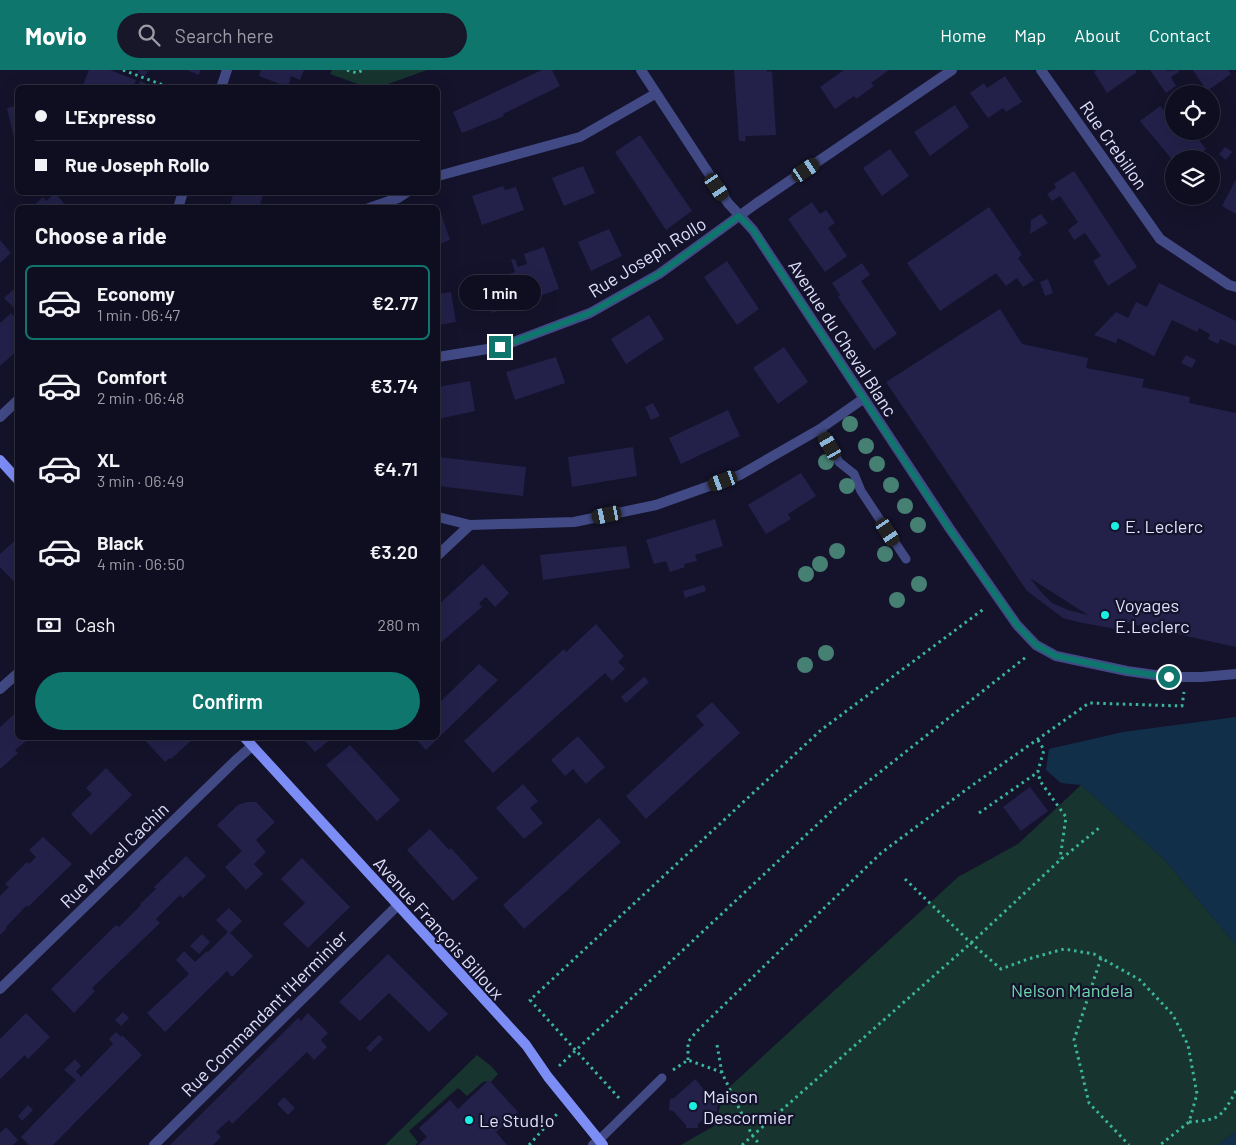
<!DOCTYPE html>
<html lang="en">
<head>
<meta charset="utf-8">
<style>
	body { margin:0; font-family:Barlow,sans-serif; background:#181729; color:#f1f3f6; height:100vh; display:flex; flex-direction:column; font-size:19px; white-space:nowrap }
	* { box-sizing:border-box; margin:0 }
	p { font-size:16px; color:#9b9ca5 }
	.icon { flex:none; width:28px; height:28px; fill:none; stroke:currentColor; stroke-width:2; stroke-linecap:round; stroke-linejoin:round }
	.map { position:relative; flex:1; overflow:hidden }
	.panel { position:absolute; left:15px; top:135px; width:425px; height:535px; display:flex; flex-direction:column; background:#0f0e20; border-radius:8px; box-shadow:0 5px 20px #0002,0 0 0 1px #2f2e3e }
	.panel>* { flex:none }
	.banner { position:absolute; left:15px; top:15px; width:425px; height:110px; border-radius:8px; box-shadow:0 5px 20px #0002,0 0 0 1px #2f2e3e; display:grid; align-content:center; height:110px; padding:0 20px; background:#0f0e20 }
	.fabs { position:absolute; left:1165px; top:15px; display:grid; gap:10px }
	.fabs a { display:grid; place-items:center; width:55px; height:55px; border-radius:50%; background:#0f0e20; box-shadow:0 5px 20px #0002,0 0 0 1px #2f2e3e; font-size:25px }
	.end { position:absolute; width:22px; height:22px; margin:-11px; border:6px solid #0f766e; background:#fff; box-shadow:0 0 0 2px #fff }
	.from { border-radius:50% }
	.bubble { position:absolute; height:35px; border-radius:18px; background:#0f0e20; box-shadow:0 5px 20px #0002,0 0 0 1px #2f2e3e; font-size:16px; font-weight:600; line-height:35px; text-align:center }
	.car { position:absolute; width:15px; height:30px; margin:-15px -8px; border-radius:6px; box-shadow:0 0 4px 1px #0007; background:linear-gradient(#222 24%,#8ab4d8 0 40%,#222 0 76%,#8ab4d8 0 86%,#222 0) }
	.banner b { display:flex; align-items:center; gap:18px; height:48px; font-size:19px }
	.banner b+b { border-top:1px solid #2f2e3e }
	.banner i { width:12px; height:12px; background:#f1f3f6 }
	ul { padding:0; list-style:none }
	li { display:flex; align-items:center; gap:15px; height:75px; margin:0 10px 8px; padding:0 10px; border:2px solid transparent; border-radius:8px }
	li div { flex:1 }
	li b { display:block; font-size:19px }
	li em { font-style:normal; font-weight:600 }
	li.current { border-color:#0f766e }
	li>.icon { width:45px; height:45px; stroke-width:1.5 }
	h2 { padding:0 20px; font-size:22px; line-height:60px }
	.pay { display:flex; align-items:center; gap:12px; height:55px; padding:0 20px; font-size:19px }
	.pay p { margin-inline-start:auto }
	.primary-button { display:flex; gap:10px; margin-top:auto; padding:10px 20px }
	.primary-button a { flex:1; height:58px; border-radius:30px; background:#0f766e; color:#fff; font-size:20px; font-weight:600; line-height:58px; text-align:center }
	header { display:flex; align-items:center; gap:30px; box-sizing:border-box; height:70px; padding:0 25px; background:#0f766e; color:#fff }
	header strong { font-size:24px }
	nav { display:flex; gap:28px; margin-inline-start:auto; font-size:18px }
	.search { width:350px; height:45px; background:#181729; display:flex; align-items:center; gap:12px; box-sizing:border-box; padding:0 18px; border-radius:28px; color:#9b9ca5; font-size:19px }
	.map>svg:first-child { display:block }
	.green { fill:#17342f }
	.water { fill:#122f4a }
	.building { fill:#23214a; fill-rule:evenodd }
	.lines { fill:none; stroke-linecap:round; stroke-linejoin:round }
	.path { stroke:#3ab69b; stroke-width:3; stroke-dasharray:2.5 4; stroke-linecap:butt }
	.service { stroke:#424a86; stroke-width:9 }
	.minor { stroke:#424a86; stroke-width:10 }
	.tertiary { stroke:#424a86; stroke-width:10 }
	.secondary { stroke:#7d8df6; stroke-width:10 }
	.tree { fill:#468073 }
	.route { stroke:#0f766e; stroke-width:6 }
	.poi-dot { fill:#1aeee3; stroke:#14132b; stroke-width:2 }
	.labels { text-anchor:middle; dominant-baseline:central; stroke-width:4.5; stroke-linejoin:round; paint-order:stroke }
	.street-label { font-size:18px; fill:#dfe0fd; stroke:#14132b }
	.poi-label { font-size:18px; fill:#dfe0fd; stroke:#14132b; text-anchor:start }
	.park-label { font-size:18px; fill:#6fd9ae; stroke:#14132b }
</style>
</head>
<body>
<header>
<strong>Movio</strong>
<div class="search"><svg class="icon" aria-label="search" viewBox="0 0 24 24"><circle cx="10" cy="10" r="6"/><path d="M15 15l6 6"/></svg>Search here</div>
<nav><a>Home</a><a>Map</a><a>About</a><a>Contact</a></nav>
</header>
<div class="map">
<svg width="1236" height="1075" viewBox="0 0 1236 1075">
	<rect width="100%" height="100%" fill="#14132b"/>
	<path class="green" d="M332,0H427L377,18L358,14L330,4Z
		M1081,715L1164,789L1236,875V1061L1218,1075H681L714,1056L725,1021L958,807L1018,774Z
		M477,985L491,996L498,1004L489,1014L486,1011L483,1012L467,1026L458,1018L409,1061L418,1072L415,1075H385Z"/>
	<path class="water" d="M1236,647V875L1164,789L1081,715L1061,713L1046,700L1049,679L1123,662Z
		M1236,1061V1075H1218Z"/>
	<path class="building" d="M89,0H110L136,10L133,18H88L83,15Z
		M139,0L148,1L145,6L138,3Z
		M187,0H200L199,5Z
		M261,0H304L300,10L291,6L288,17L259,6Z
		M542,0H552L560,16L503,44L504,46L462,63L453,42Z
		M734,0H767V2L772,1L776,65L745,66L746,71H739Z
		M844,0H889L871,13L874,16L856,29L854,26L835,39L820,17Z
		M1097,0H1135L1137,2L1107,23L1094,2Z
		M1150,0H1166V1L1178,0L1179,2L1171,7L1176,16L1166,23Z
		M1193,0H1228L1231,4L1207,21Z
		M1005,6L1022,32L1006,42L1003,38L988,48L970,23L984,13L987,18Z
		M140,11L152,16L151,18H138Z
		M1211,32L1219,41L1211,48Z
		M18,35V80L17,81L7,38Z
		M955,35L969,57L930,86L914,62Z
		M1160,36L1174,52V61H1192L1206,79L1193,89H1174V92L1140,51Z
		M640,65L692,141L666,160L615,82Z
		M1225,77L1232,82L1226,90L1219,84Z
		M890,79L909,106L882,126L863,98Z
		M583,96L595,123L564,136L552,108Z
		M1074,101L1137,197L1108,216L1093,191L1101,186L1085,163L1074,170L1068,160L1078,152L1060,126L1052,131L1047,124L1056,118L1054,114Z
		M1236,109V144L1222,136Z
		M503,116L505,120L516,117L524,140L482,155L472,126Z
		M234,122H264L259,138H229Z
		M55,123L68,138H31L43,127L46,131Z
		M812,132L820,144L826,140L835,153L828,158L847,186L825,202L788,149Z
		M989,137L1022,185L1018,188L1034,210L1023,217L1017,208L1006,216L996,203L940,241L907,193Z
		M439,138L450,170L439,174L438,169V139Z
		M1041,144L1048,153L1030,164L1031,150Z
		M609,159L622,186L591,201L578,172Z
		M0,170L11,183L0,193Z
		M544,177L559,219L492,243L482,214L515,202L511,190L515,189L518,197L527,194L524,184Z
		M727,191L759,239L737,255L704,207Z
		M862,193L870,205L861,211L897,264L874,280L838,227L840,225L832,213Z
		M1048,209L1053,223L1045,226L1040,212Z
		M1159,213L1236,251V276L1220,269L1218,274L1208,269L1210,264L1199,258L1197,262L1172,250L1154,286L1118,268L1116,273L1094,265L1116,242L1128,248L1136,232L1147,237Z
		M18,215V242L4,228Z
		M451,222L456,252L438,255V224Z
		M1000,239L1022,274L1088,288L1086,298L1144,309L1142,317L1190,327L1189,333L1236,343V577L1123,552L1121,560L1078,552L1063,548L1027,521L886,312ZM1030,508L1088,545L1068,540L1052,533L1041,522Z
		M11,243L18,250V280L0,296V253Z
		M649,245L664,269L626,294L611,269Z
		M784,277L808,312L778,334L753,298Z
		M1186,285L1196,290L1192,298L1181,293Z
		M556,287L565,313L515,330L506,302Z
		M470,311L475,341L438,349V317Z
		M653,333L660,346L651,350L645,337Z
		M728,340L740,366L681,394L669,368Z
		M633,377L637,406L572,417L568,387Z
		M438,387L526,397L523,426L438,416Z
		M801,403L816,426L788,444L791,449L766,464L748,435Z
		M715,449L723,476L695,485L697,491L684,494L685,497L670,502L666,491L654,494L646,470Z
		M18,468V516L0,497V484Z
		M626,476L630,498L543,510L540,485Z
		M483,494L509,523L495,537L486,527L479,533L482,537L438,575V537L440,535L439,534Z
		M704,515L706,521L685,528L683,521Z
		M596,554L624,586L618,592L625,599L612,611L605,603L493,703L464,671L564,579L566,582Z
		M479,594L498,610L426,680L415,668H438V634Z
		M644,607L649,612L626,633L621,627Z
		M712,632L740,663L646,749L626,726L704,655L696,646Z
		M18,641V668H30L15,680L18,683L0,699V657Z
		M578,666L605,697L586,714L573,699L565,706L551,690Z
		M143,668H194L171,689L170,688L165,692Z
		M302,668H332L315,682Z
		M350,675L400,730L377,751L326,695Z
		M106,698L132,725L91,765L71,744L92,724L86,718Z
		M523,714L538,731L530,738L543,753L524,769L496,738Z
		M1030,717L1048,741L1021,761L1003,737Z
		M247,732H256L275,752L256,770L266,782L254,794L263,804L246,820L225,797L242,781L217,755L238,735Z
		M599,748L621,772L524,859L503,835Z
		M430,759L449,780L451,778L478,808L453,831L407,780Z
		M43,767L72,794L28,837L27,835L6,857L7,858L0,865V826L9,817L5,814L27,792L29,794L36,787L29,780Z
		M186,786L206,806L183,828L180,825L156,849L160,853L92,918L95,921L74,943L51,919L116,855L119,857L141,835L140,834L156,819L154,817Z
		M302,788L350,837L308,878L283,854L305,833L281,809Z
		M229,838L242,851L230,863L253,886L232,907L227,901L165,962L147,943L189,904L176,890L184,881L195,892L207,881L208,882L228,862L216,850Z
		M202,864L210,872L199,884L190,876Z
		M388,884L448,944L429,962L389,923L360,951L339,932Z
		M123,942L129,948L121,956L115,950Z
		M26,943L50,967L28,989L25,985L0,1009V969Z
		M308,943L328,963L321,970L327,977L314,990L307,982L232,1054L229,1050L216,1062L221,1067L213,1075H170L298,948L301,951Z
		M116,962L121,967L122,965L142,985L53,1075H29L21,1067L76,1010L64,1000L75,989L81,996L76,1001L81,1007L113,974L109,969Z
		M379,965L383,969L370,982L366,978Z
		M695,1009L713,1030L718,1031L717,1042L713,1041L698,1054V1058H686V1055L673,1041L669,1040L670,1029L674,1028Z
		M489,1010L518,1042L496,1062L507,1075H418L427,1067L419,1058L450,1030L458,1039Z
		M284,1027L295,1038L288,1045L277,1034Z
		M28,1035L33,1040L22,1051L18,1046Z
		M6,1057L18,1070L13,1075H0V1063Z"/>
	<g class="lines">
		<path class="path" d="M123,0L171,18
			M347,0L357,3L363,0
			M1038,670L1044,680L1038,701L1040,711L1066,747L1060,789
			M979,743L1038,702
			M905,809L971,873L1001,899L1028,889L1064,879L1094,884L1140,910L1173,945L1188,975L1197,1024L1189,1052L1160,1075
			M1101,888L1074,970L1089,1033L1129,1075
			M717,975L722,1003L752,1065L760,1075
			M688,990V972L696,962L881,783L967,719L1089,633L1182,636L1184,622
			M559,996L837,736L1026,587
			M673,1000L688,990L721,1002
			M619,1028L530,930L821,660L985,538
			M1189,1052C1219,1050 1221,1048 1236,1021
			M529,1075L557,1044
			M742,1075L971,873L1060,790L1099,758"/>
		<path class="service" d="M820,359L839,392L854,404L861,421L906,489
			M599,1070L662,1008"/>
		<path class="minor" d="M641,0L728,133L753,160L950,459L1017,555L1036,575L1056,586L1127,601L1169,607H1202L1236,604
			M1041,0L1160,169L1229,215L1236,217
			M221,18L227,0
			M438,106L580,67L655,24
			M178,138L183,122
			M369,138L398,128L407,122
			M438,287L500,277L590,243L659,204L757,133L952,0
			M0,347L18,330
			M438,447L470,455
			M438,485L470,455L574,452L656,435L740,405L820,359L863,329
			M0,619L18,603
			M154,1075L397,836
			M593,1075L599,1070"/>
		<path class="tertiary" d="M0,919L236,690L252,676"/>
		<path class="secondary" d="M0,390L18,410
			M245,668L526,975L548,1007L603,1075"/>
	</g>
	<g class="tree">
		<circle cx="850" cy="354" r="8"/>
		<circle cx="866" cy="376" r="8"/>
		<circle cx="826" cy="392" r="8"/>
		<circle cx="877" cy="394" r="8"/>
		<circle cx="891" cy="415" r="8"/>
		<circle cx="847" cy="416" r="8"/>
		<circle cx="905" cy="436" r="8"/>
		<circle cx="918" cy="455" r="8"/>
		<circle cx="837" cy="481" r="8"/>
		<circle cx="885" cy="484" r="8"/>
		<circle cx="820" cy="494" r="8"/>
		<circle cx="806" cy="504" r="8"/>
		<circle cx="919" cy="514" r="8"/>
		<circle cx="897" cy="530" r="8"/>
		<circle cx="826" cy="583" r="8"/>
		<circle cx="805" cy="595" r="8"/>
	</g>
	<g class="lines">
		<path class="route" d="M500,277L590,243L659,204L739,146L753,160L950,460L1017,555L1036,575L1056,586L1127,601L1169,607"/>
	</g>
	<g class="poi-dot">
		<circle cx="1115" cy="456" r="5"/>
		<circle cx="1105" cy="545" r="5"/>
		<circle cx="693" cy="1036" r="5"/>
		<circle cx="469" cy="1050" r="5"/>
	</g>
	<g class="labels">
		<g class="street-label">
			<text transform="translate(1114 75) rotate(55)">Rue Crebillon</text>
			<text transform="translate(647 187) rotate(-32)">Rue Joseph Rollo</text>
			<text transform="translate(843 268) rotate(57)">Avenue du Cheval Blanc</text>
			<text transform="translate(114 785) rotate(-44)">Rue Marcel Cachin</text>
			<text transform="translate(439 858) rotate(48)">Avenue François Billoux</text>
			<text transform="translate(264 943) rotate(-45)">Rue Commandant l'Herminier</text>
		</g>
		<g class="poi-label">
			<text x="1125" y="456">E. Leclerc</text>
			<text x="1115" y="535">Voyages<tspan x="1115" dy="21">E.Leclerc</tspan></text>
			<text x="703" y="1026">Maison<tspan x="703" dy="21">Descormier</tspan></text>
			<text x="479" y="1050">Le Stud!o</text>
		</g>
		<g class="park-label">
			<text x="1072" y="920">Nelson Mandela</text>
		</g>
	</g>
</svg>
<div class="fabs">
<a><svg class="icon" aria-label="locate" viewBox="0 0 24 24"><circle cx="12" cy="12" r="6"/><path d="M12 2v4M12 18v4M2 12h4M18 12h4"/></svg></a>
<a><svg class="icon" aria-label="layers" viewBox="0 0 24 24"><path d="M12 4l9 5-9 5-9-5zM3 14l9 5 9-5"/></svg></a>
</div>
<i class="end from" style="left:1169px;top:607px"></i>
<i class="end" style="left:500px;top:277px"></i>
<div class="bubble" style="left:459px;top:205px;width:82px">1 min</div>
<i class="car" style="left:806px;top:100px;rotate:56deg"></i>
<i class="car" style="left:717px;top:117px;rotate:146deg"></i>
<i class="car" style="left:830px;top:376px;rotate:330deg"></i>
<i class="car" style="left:723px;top:411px;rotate:250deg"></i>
<i class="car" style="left:607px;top:445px;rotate:258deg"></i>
<i class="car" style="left:888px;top:462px;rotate:147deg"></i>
<div class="banner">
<b><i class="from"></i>L'Expresso</b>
<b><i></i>Rue Joseph Rollo</b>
</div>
<section class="panel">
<h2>Choose a ride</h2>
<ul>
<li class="current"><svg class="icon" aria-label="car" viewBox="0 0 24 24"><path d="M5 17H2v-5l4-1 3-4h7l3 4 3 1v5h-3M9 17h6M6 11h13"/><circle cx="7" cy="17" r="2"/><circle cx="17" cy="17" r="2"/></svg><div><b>Economy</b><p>1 min · 06:47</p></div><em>€2.77</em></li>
<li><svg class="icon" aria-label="car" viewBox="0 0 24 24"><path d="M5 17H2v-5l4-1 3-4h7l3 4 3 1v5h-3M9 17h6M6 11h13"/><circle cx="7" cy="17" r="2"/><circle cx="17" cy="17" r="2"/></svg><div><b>Comfort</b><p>2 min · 06:48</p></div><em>€3.74</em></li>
<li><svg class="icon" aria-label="car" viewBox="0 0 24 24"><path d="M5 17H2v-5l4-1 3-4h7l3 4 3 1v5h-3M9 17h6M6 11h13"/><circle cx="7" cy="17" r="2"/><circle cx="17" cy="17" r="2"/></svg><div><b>XL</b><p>3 min · 06:49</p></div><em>€4.71</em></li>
<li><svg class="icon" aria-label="car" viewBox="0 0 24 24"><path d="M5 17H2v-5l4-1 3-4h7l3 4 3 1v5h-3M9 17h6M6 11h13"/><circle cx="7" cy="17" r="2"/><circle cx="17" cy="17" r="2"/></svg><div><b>Black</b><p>4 min · 06:50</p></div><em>€3.20</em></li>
</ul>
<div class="pay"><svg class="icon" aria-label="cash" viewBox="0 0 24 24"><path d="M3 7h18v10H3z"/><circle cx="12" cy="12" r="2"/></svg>Cash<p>280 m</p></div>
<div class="primary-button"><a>Confirm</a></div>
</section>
</div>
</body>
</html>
